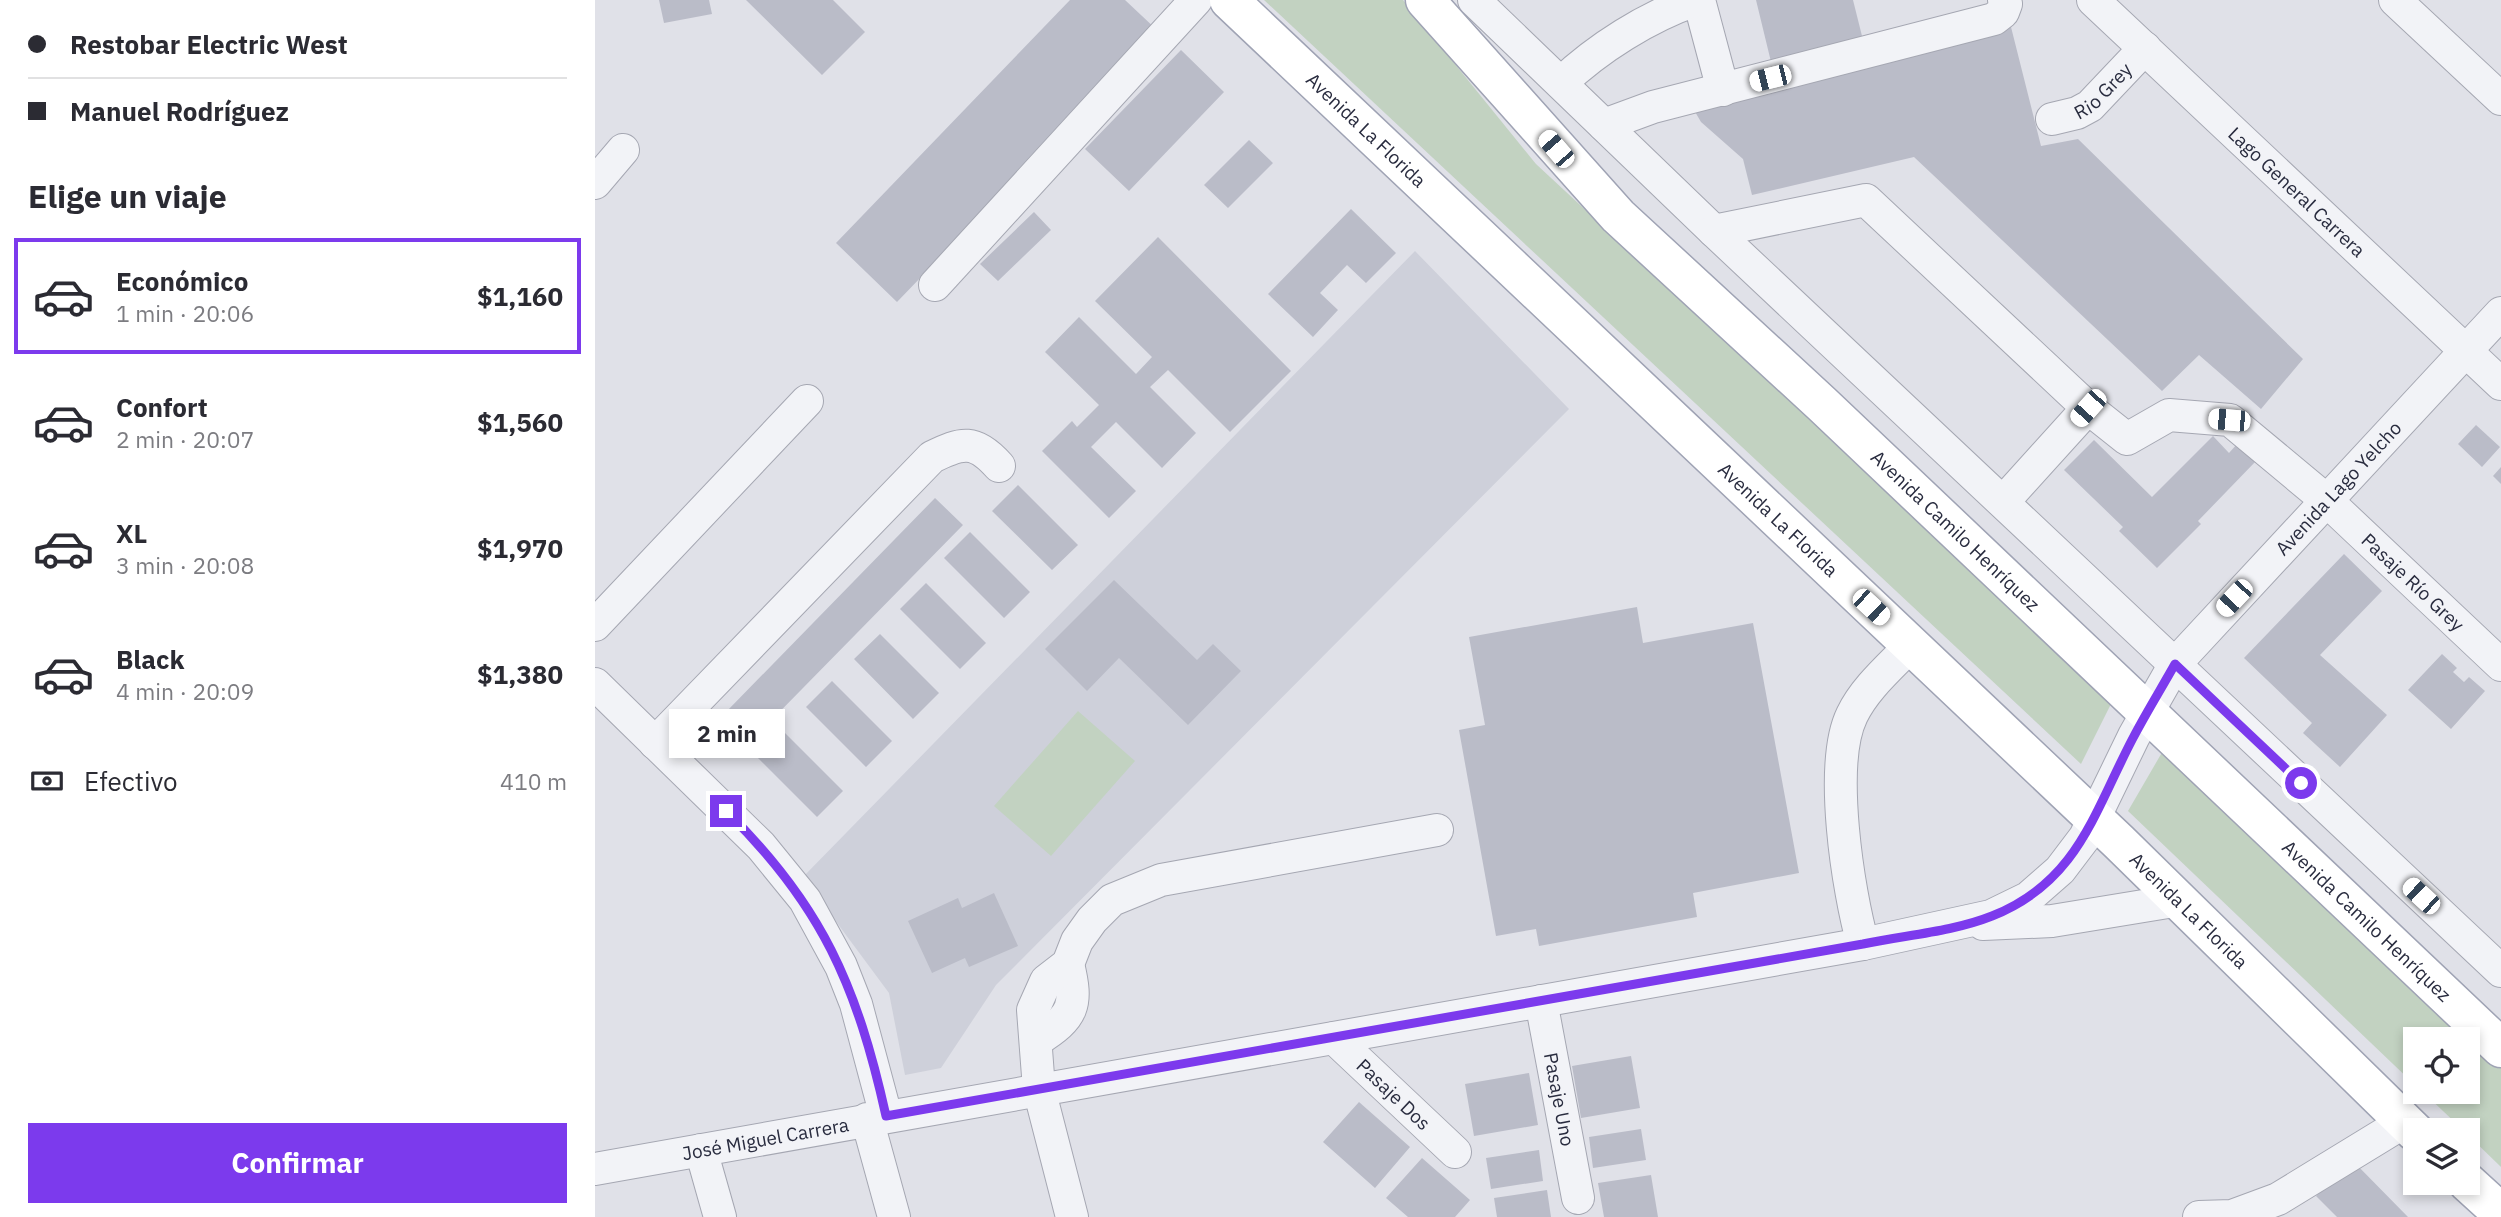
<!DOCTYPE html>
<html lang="es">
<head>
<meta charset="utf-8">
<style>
	body { margin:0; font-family:"IBM Plex Sans",sans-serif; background:#f7f7f7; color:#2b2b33; height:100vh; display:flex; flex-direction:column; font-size:26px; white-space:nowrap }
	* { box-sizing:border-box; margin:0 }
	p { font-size:23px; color:#7c7c81 }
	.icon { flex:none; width:38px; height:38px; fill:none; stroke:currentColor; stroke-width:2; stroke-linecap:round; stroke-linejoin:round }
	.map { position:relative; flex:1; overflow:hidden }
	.details { display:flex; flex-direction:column; background:#fff; width:595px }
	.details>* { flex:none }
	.hud { display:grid; align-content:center; height:154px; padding:0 28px; background:#fff }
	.fabs { position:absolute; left:1808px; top:1027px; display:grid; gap:14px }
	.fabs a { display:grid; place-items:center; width:77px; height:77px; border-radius:0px; background:#fff; box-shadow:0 4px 10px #0003; font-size:35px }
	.end { position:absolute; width:32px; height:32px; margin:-16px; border:9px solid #7c3aed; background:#fff; box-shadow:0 0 0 4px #fff }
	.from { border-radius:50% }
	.bubble { position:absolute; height:49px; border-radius:0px; background:#fff; box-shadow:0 4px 10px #0003; font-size:23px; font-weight:700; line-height:49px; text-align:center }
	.car { position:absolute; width:21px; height:42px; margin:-21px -10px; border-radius:9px; box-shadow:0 0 5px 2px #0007; background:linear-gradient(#fff 24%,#345 0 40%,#fff 0 76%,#345 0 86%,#fff 0) }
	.hud b { display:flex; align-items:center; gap:24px; height:66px; font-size:26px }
	.hud b+b { border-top:2px solid #e1e1e2 }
	.hud i { width:18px; height:18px; background:#2b2b33 }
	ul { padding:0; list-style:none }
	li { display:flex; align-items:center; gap:21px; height:116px; margin:0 14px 10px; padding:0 14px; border:4px solid transparent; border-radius:0px }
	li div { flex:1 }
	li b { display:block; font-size:26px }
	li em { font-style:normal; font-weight:700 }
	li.on { border-color:#7c3aed }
	li>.icon { width:63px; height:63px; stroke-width:1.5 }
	h2 { padding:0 28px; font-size:32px; line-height:84px }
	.pay { display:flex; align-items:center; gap:18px; height:77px; padding:0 28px; font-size:26px }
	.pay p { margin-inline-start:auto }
	.primary-button { display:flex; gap:14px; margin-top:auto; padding:14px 28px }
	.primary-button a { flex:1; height:80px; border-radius:0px; background:#7c3aed; color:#fff; font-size:28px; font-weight:700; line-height:80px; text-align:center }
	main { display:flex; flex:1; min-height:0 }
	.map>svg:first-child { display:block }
	.built { fill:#ced0da }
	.green { fill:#c2d2c1 }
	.building { fill:#babcc8 }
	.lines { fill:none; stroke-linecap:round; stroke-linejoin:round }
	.minor-casing { stroke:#a5a7b2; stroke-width:34 }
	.major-casing { stroke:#9fa3b4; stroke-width:41 }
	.minor { stroke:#f2f3f7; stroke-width:32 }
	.major { stroke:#fff; stroke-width:38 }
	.route { stroke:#7c3aed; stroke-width:9 }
	.labels { text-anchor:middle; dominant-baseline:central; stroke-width:5; stroke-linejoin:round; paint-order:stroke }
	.street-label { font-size:19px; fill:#292c3f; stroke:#eff1f6 }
</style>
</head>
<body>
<main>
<section class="details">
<div class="hud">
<b><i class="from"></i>Restobar Electric West</b>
<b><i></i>Manuel Rodríguez</b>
</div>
<h2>Elige un viaje</h2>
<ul>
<li class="on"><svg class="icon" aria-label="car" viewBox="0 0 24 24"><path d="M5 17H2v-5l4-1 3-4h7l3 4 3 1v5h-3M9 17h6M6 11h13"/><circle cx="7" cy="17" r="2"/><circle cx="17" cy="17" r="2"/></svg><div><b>Económico</b><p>1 min · 20:06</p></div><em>$1,160</em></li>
<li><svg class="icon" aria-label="car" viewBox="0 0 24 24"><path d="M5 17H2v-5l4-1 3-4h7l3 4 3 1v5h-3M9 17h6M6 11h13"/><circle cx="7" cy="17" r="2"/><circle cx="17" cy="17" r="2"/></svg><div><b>Confort</b><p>2 min · 20:07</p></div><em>$1,560</em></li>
<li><svg class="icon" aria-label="car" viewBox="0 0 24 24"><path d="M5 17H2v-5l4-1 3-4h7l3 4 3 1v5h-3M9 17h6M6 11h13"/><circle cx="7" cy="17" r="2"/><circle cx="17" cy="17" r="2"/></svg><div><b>XL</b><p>3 min · 20:08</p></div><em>$1,970</em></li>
<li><svg class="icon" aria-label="car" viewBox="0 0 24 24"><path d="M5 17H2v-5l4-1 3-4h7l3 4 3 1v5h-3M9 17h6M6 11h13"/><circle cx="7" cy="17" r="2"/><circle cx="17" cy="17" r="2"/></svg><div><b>Black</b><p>4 min · 20:09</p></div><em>$1,380</em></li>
</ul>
<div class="pay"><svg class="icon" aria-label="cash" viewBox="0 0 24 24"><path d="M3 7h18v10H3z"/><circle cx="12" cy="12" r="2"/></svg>Efectivo<p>410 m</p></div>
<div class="primary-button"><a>Confirmar</a></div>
</section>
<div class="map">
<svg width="1906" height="1217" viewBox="0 0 1906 1217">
	<rect width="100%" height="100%" fill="#e0e1e8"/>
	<path class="built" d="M820,251L974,409L401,985L346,1068L310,1075L294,993L208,877Z"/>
	<path class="green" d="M669,0H808L941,164L1518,700L1486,764Z
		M483,711L540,761L456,856L399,806Z
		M1569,749L1906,1068V1167L1873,1135L1872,1130H1868L1828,1092H1872V1040H1820V1085L1533,811Z"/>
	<path class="building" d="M64,0H114L117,14L69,23Z
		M151,0H238L270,32L227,75Z
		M475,0H530L563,31L302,302L241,243Z
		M1161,0H1258L1269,44L1177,66Z
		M1416,27L1446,146L1483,139L1708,359L1666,409L1604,355L1567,391L1319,157L1157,195L1148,159L1106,122L1099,110Z
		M586,50L629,92L534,191L490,149Z
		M654,140L678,163L633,208L609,185Z
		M756,209L801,253L771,283L752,265L725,293L743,310L718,337L673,294Z
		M439,212L456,230L403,281L385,264Z
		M563,237L696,371L635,432L573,370L555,387L601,433L567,468L521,422L496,447L541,491L514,518L447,451L477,421L482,427L504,405L450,352L484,317L541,374L557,357L500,301Z
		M1881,425L1905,447L1887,467L1863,444Z
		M1618,436L1634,453L1643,443L1661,461L1603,521L1606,524L1562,568L1524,531L1528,527L1469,470L1499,440L1557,497Z
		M1906,467V484L1898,476Z
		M423,485L483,545L457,570L397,511Z
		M340,498L368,525L159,738L132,711Z
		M375,532L435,592L409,618L349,558Z
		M1749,554L1787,591L1725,655L1792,715L1745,767L1708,733L1717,723L1649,658Z
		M519,580L602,660L618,644L646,671L593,725L524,658L492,691L450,649Z
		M331,583L391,643L365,669L305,609Z
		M1042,607L1048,643L1158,623L1204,873L1098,893L1102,917L944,946L941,929L901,936L864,730L890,725L874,637Z
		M285,634L344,693L318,719L259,659Z
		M1847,654L1862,668L1858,672L1869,682L1874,677L1890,691L1856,729L1813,690Z
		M237,681L297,741L271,767L211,707Z
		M188,731L248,791L222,817L162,757Z
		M399,893L423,946L374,967L370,958L337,973L313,921L363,898L367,908Z
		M1036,1056L1045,1108L986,1118L977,1066Z
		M934,1073L943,1125L879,1136L870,1084Z
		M764,1102L815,1147L780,1188L728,1142Z
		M1046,1129L1051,1160L998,1168L994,1137Z
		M944,1150L948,1181L896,1189L891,1158Z
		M827,1158L875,1200L860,1217H813L791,1198Z
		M1757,1160L1813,1217H1742L1721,1196Z
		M1056,1175L1063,1217H1009L1003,1183Z
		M952,1190L956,1217H902L899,1198Z"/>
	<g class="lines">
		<defs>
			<g id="minor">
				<path d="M879,0L1119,231L1906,971"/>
				<path d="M1104,0L1128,90"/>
				<path id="s1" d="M1498,0L1906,384"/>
				<path d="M1800,0L1906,99"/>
				<path d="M966,83C1003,48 1052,17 1101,0"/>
				<path id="s2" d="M1457,119L1482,113L1495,106L1550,48"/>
				<path d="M1009,125L1058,107L1399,19L1408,12L1411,4L1409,0"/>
				<path d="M0,183L28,150"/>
				<path d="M1119,231L1271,200L1493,408L1408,502"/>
				<path d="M340,285L601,0"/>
				<path id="s3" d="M1493,408L1532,439L1574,415L1635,420L1730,499L1906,665"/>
				<path d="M0,625L212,401"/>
				<path d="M0,684L166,846L210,900L246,966L261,1004L291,1116"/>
				<path d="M60,743L337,457C367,442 380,439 404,466"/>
				<path d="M1388,924L1457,921L1585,900"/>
				<path d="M1268,944C1253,891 1233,764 1257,715C1270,688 1295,667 1316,645"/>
				<path id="s4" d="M946,1001L983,1198"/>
				<path id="s5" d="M739,1038L860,1152"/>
				<path d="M442,1040C479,1017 483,1005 473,964"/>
				<path d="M272,1119L299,1217"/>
				<path d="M106,1150L125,1217"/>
				<path id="s6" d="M0,1169L1268,944L1396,916L1433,898L1465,870L1490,837L1539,736L1580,664L1906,313"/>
				<path d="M477,1217L444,1089L438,1010L451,981L473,964L482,941L497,920L517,900L566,880L842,830"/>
				<path d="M1604,1217L1637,1216L1683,1199L1809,1122"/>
			</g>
			<g id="major">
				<path id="s7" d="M634,0L1524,842L1820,1132"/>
				<path id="s8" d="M830,0L1023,216L1227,404L1906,1048"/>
				<path d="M1872,1182L1906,1213"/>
			</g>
		</defs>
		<use href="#minor" class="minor-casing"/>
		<use href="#major" class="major-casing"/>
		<use href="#minor" class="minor"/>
		<use href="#major" class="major"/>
	</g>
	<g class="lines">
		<path class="route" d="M131,811C227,905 262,986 291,1116L1268,944C1310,935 1357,932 1397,916C1483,882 1499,812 1538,738C1551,713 1566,689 1580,664L1706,783"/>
	</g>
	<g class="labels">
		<g class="street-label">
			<text stroke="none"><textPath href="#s2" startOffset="60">Rio Grey</textPath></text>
			<text stroke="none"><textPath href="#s7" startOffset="189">Avenida La Florida</textPath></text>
			<text stroke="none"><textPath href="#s1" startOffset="280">Lago General Carrera</textPath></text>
			<text stroke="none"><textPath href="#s6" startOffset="1979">Avenida Lago Yelcho</textPath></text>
			<text stroke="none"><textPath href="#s7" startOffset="756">Avenida La Florida</textPath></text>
			<text stroke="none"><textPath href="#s8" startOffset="751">Avenida Camilo Henríquez</textPath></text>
			<text stroke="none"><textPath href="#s3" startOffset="404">Pasaje Río Grey</textPath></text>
			<text stroke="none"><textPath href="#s7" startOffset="1323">Avenida La Florida</textPath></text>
			<text stroke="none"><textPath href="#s8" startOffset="1318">Avenida Camilo Henríquez</textPath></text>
			<text stroke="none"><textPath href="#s5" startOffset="82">Pasaje Dos</textPath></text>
			<text stroke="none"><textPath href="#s4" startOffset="100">Pasaje Uno</textPath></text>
			<text stroke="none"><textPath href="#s6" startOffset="173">José Miguel Carrera</textPath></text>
		</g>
	</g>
</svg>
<div class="fabs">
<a><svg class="icon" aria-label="locate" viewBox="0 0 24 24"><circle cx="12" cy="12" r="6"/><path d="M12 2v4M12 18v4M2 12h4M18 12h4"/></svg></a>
<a><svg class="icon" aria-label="layers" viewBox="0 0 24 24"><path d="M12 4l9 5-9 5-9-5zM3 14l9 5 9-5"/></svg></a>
</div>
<i class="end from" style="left:1706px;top:783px"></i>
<i class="end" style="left:131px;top:811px"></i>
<div class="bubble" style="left:74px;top:709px;width:116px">2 min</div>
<i class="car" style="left:1175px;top:78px;rotate:256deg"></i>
<i class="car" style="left:961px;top:149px;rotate:319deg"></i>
<i class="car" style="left:1493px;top:408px;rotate:222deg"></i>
<i class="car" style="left:1634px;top:420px;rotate:275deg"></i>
<i class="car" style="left:1639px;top:598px;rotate:223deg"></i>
<i class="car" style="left:1276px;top:607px;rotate:133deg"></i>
<i class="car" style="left:1826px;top:896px;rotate:313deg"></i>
</div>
</main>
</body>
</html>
